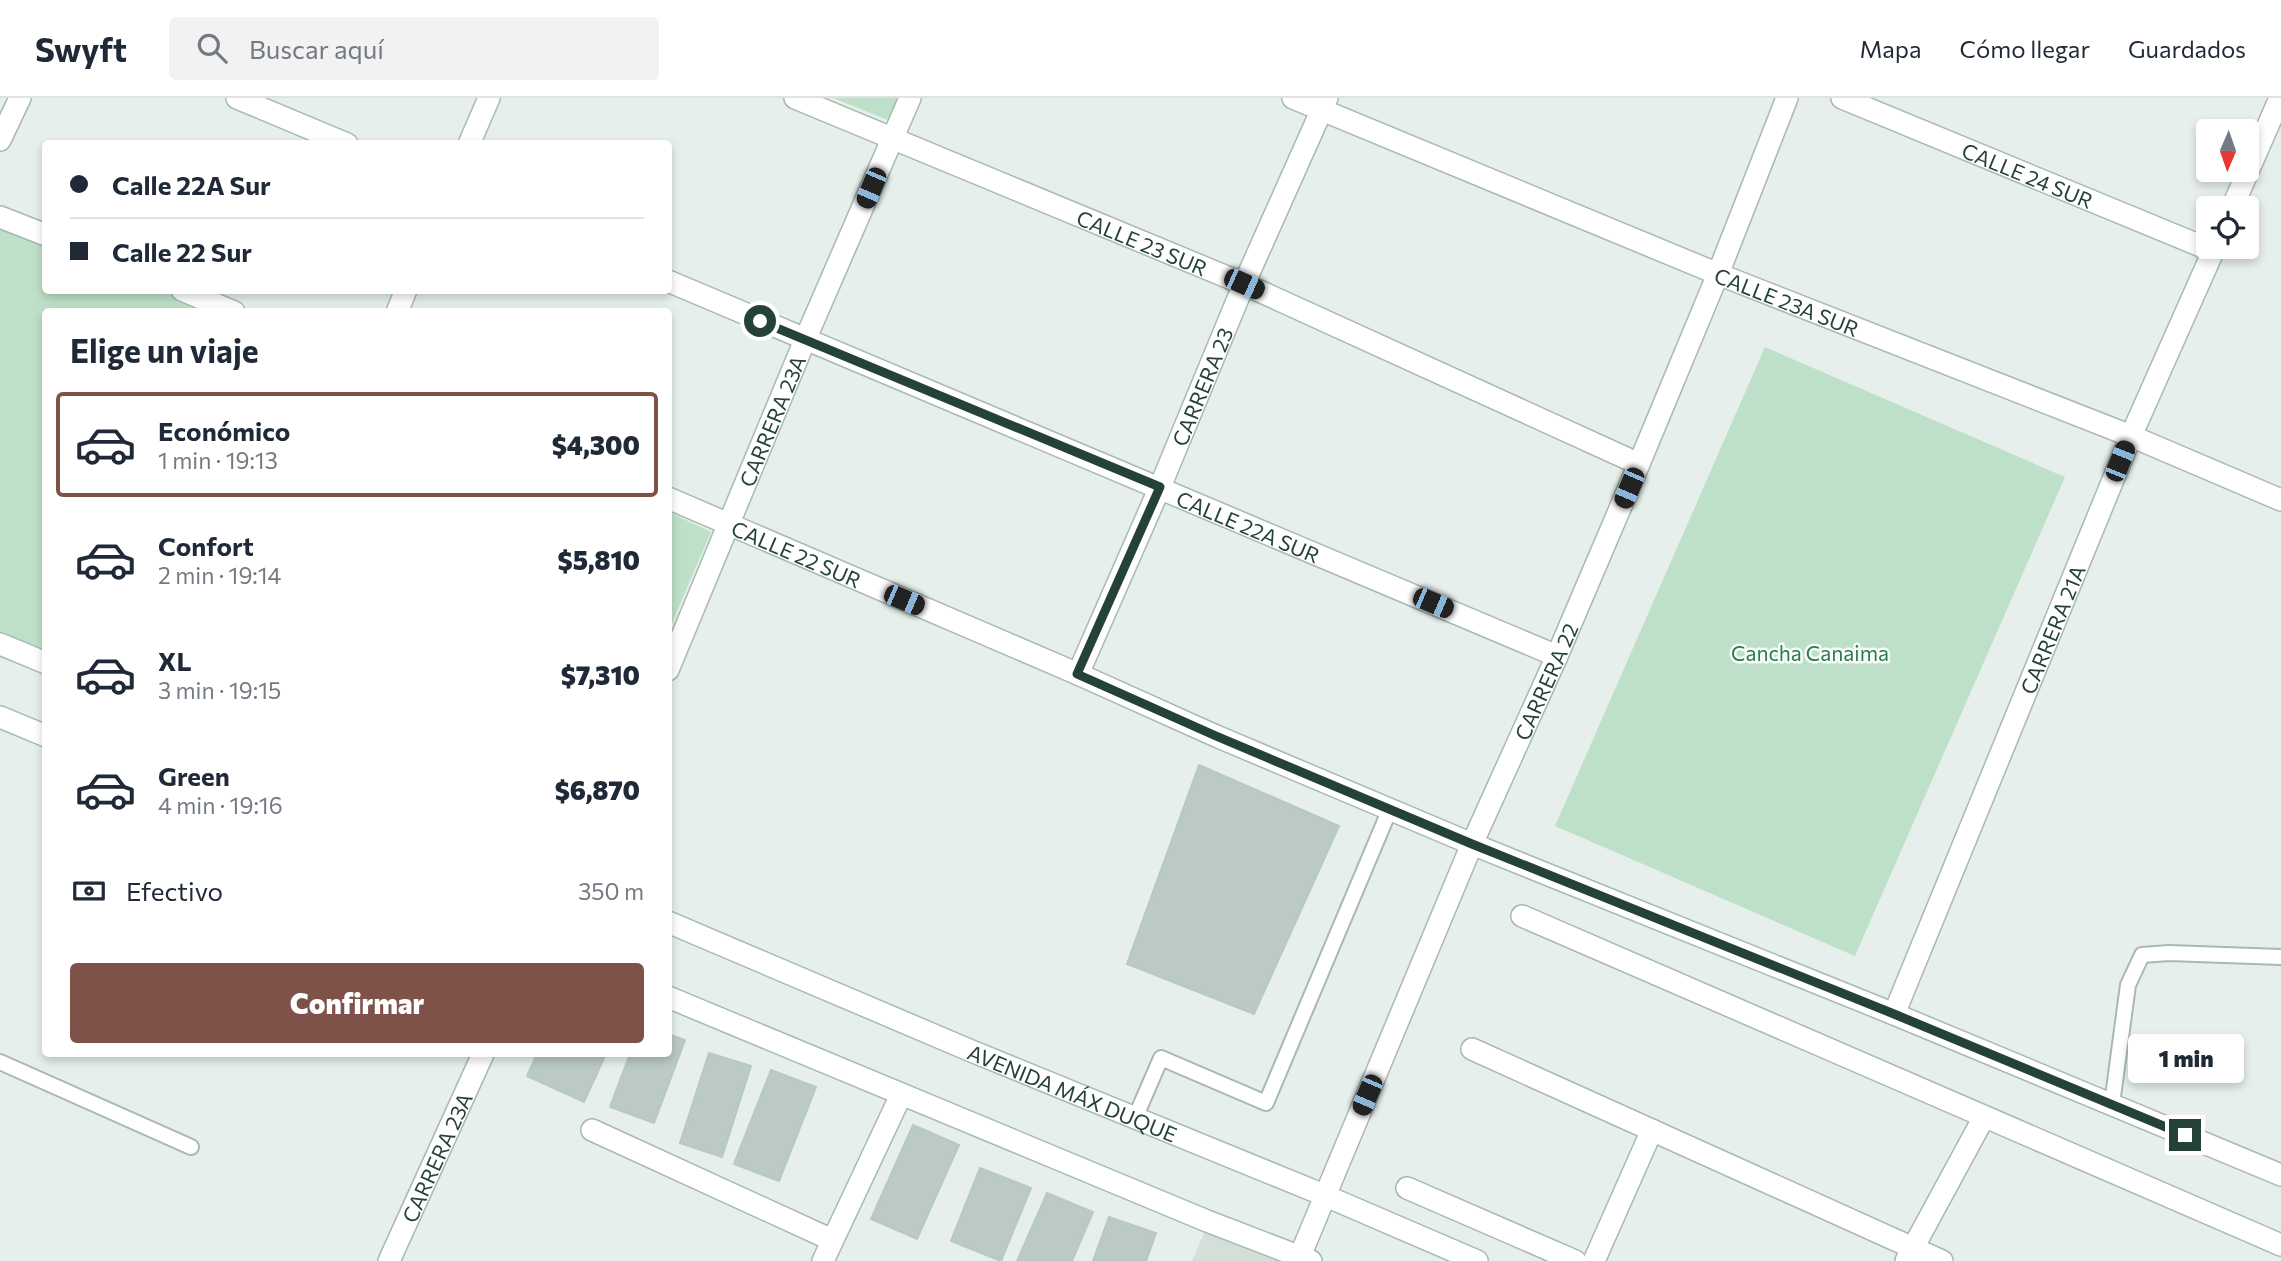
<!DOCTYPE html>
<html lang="es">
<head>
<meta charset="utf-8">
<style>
	body { margin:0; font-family:Commissioner,sans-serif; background:#f2f2f3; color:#1f2937; height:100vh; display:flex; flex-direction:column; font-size:26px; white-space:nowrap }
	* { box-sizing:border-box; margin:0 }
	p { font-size:23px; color:#747a83 }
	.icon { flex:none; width:38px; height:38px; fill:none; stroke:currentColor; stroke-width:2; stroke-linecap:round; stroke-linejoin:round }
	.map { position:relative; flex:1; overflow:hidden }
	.sheet { position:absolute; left:42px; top:210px; width:630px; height:749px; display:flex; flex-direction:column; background:#fff; border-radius:7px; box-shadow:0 4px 10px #0003 }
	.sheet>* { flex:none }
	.guide { position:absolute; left:42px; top:42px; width:630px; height:154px; border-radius:7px; box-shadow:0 4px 10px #0003; display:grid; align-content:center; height:154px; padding:0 28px; background:#fff }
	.needle { width:46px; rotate:182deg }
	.controls { position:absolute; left:2196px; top:21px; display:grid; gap:14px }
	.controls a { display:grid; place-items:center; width:63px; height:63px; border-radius:7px; background:#fff; box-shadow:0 4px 10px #0003; font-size:35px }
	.end { position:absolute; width:32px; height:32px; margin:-16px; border:9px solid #24423a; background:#fff; box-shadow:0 0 0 4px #fff }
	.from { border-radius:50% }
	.bubble { position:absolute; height:49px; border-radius:7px; background:#fff; box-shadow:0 4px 10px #0003; font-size:23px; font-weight:800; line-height:49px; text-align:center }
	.car { position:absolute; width:21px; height:42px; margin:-21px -10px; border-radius:9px; box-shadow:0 0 5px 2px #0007; background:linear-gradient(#222 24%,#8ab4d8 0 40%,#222 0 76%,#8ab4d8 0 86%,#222 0) }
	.guide b { display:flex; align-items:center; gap:24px; height:66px; font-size:26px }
	.guide b+b { border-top:2px solid #e0e1e3 }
	.guide i { width:18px; height:18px; background:#1f2937 }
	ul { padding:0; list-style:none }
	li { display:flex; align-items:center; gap:21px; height:105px; margin:0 14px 10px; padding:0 14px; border:4px solid transparent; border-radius:7px }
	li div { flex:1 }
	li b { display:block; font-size:26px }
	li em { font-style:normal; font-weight:800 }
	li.on { border-color:#7f5249 }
	li>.icon { width:63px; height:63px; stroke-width:1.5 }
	h2 { padding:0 28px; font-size:32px; line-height:84px }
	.pay { display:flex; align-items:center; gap:18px; height:77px; padding:0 28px; font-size:26px }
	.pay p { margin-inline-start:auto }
	.action { display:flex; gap:14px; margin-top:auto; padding:14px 28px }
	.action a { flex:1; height:80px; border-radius:7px; background:#7f5249; color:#fff; font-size:28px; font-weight:800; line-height:80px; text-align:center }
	header { display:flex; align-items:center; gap:42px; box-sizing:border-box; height:98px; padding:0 35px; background:#fff; border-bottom:2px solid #e0e1e3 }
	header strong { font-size:33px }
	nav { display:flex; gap:38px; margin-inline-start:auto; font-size:24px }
	.search { width:490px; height:63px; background:#f2f2f3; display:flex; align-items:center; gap:18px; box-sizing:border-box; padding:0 24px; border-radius:7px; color:#747a83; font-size:26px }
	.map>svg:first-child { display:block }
	.built { fill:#d4dfda }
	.green { fill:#bfe0c8 }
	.building { fill:#bbcac4; stroke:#b8c9c2; stroke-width:2 }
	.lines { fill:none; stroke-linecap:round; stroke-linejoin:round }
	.lane-casing { stroke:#a8b8b2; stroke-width:18 }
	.street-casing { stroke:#a8b8b2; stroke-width:24 }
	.secondary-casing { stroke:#a4bbb3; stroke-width:24 }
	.lane { stroke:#fff; stroke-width:14 }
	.street { stroke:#fff; stroke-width:21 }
	.secondary { stroke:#fff; stroke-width:21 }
	.route { stroke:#24423a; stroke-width:9 }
	.labels { text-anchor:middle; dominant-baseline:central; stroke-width:5; stroke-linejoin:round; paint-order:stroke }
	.street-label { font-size:21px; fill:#24423a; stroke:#f7fbf9 }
	.park-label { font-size:21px; fill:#2d7a4b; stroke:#f7fbf9 }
</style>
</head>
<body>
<header>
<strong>Swyft</strong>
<div class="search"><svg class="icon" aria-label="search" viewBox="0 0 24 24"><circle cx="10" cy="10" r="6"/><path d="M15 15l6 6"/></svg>Buscar aquí</div>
<nav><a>Mapa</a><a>Cómo llegar</a><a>Guardados</a></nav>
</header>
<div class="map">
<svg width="2281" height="1163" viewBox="0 0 2281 1163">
	<rect width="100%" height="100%" fill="#e6efeb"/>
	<path class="built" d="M1205,1133L1284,1163H1192Z"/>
	<path class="green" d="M833,0H903L893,24Z
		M0,126L45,145L46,192L161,193L212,213L46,214L45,558L0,539Z
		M1765,249L2065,379L1855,858L1555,728Z
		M669,414L711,434L669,532Z"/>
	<path class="building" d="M1199,667L1339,728L1254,916L1127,866Z
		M668,936L685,942L654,1025L610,1009L630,956H668Z
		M709,955L751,968L722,1059L680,1045Z
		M537,956H606L584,1004L527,978Z
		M771,972L816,989L779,1083L734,1066Z
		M913,1027L959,1047L917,1141L871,1121Z
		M980,1070L1031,1090L1001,1163L951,1143Z
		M1047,1095L1093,1114L1072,1163H1017Z
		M1109,1119L1156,1135L1146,1163H1093Z"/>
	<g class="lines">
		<defs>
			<path id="lane" d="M0,964L191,1049
				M2112,1006L2128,887L2142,857L2169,855L2281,859
				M1135,1020L1161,960L1266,1005L1390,711"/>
			<g id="street">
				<path d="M237,0L347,46"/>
				<path id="s1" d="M795,0L1244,186L1639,366"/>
				<path id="s2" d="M1293,0L1718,176L2131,338L2281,402"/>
				<path id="s3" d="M1842,0L2213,153"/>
				<path d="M0,42L20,0"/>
				<path d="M469,46L489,0"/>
				<path d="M2232,110L2280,0"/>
				<path d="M0,119L46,137"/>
				<path id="s4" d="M668,183L1557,558"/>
				<path d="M182,192L234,214"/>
				<path d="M397,214L406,192"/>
				<path id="s5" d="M668,400L1078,576L1216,638L1472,746L1894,916L2281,1077"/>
				<path id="s6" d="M668,572L805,242L910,0"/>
				<path id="s7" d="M1078,576L1160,389L1244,186L1327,0"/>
				<path d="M1522,818L2281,1147"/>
				<path id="s8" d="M1894,916L2131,338L2215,149"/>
				<path d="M1472,951L1913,1150L1906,1163"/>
				<path d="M592,1032L832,1142"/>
				<path d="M1407,1090L1575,1163"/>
				<path id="s9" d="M1325,1098L1472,746L1557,558L1639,366L1718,176L1787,0"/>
				<path id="s10" d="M389,1163L483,956"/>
				<path d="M823,1163L901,997"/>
				<path d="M1594,1163L1652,1032"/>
				<path d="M1942,1163L1913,1150L1984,1019"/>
			</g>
			<g id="secondary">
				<path d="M0,546L46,565"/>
				<path d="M0,619L46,638"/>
				<path id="s11" d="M668,824L969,952L1319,1095L1477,1163"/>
				<path d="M668,899L1207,1123L1311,1163"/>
				<path d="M1298,1163L1325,1098"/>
			</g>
		</defs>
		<use href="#lane" class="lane-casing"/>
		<use href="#street" class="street-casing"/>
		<use href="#secondary" class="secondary-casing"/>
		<use href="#lane" class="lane"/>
		<use href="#street" class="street"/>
		<use href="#secondary" class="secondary"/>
	</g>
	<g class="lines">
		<path class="route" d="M760,223L1160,389L1077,576L1216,638L1472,746L1894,916L2185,1037"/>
	</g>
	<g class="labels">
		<g class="street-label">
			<text stroke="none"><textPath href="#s3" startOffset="201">CALLE 24 SUR</textPath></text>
			<text stroke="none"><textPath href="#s1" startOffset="376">CALLE 23 SUR</textPath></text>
			<text stroke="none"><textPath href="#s2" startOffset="534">CALLE 23A SUR</textPath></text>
			<text stroke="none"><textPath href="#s7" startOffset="313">CARRERA 23</textPath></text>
			<text stroke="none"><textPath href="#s6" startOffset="270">CARRERA 23A</textPath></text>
			<text stroke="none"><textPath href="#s4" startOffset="630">CALLE 22A SUR</textPath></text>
			<text stroke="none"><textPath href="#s5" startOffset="140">CALLE 22 SUR</textPath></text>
			<text stroke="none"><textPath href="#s8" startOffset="416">CARRERA 21A</textPath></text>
			<text stroke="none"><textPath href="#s9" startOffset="560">CARRERA 22</textPath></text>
			<text stroke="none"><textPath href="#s11" startOffset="439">AVENIDA MÁX DUQUE</textPath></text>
			<text stroke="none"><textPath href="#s10" startOffset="114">CARRERA 23A</textPath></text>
		</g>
		<g class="park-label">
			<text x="1810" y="554">Cancha Canaima</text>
		</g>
	</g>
</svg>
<div class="controls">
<a><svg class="needle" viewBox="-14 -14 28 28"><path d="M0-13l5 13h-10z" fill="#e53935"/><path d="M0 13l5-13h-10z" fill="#747a83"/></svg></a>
<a><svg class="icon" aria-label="locate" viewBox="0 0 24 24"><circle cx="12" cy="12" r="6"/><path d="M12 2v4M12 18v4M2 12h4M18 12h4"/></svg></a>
</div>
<i class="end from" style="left:760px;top:223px"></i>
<i class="end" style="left:2185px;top:1037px"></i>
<div class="bubble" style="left:2128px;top:936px;width:116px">1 min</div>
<i class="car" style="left:871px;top:90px;rotate:203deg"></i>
<i class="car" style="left:1244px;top:186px;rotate:114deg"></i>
<i class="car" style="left:2120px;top:363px;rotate:22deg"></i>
<i class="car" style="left:1629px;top:390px;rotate:203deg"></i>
<i class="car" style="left:904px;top:502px;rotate:113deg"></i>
<i class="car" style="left:1433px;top:505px;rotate:113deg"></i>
<i class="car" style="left:1367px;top:997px;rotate:203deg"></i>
<div class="guide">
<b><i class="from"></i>Calle 22A Sur</b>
<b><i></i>Calle 22 Sur</b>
</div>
<section class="sheet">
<h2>Elige un viaje</h2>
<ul>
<li class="on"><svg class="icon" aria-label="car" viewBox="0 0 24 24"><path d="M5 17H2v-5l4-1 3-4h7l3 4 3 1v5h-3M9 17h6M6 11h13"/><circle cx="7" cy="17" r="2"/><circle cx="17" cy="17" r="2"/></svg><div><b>Económico</b><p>1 min · 19:13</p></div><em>$4,300</em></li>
<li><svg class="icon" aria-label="car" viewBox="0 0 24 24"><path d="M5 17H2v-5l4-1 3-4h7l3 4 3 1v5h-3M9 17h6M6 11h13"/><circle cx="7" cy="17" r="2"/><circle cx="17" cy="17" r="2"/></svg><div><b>Confort</b><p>2 min · 19:14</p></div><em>$5,810</em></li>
<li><svg class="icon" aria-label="car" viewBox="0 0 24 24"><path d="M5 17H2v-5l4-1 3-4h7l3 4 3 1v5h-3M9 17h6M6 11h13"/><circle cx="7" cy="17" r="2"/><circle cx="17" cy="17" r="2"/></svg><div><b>XL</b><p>3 min · 19:15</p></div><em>$7,310</em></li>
<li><svg class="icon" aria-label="car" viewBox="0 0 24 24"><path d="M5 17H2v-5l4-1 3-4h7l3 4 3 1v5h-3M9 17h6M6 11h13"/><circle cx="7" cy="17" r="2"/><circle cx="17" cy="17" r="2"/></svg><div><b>Green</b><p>4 min · 19:16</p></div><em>$6,870</em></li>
</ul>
<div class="pay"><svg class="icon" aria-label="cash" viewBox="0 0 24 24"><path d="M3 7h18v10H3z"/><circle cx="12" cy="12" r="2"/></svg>Efectivo<p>350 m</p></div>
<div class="action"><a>Confirmar</a></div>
</section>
</div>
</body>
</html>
